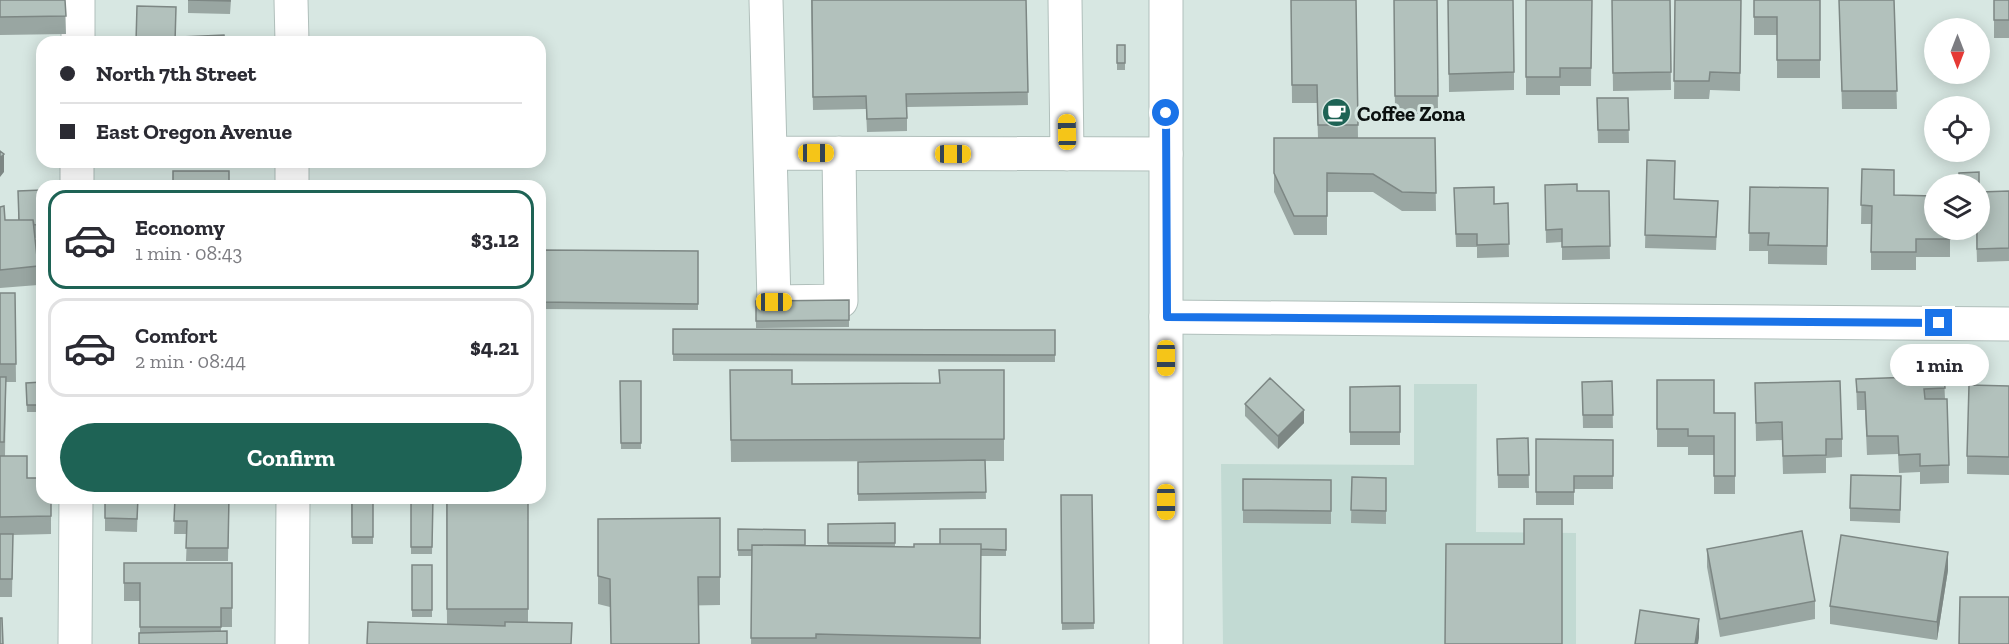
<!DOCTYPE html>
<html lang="en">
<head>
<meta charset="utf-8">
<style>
	body { margin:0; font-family:"Zilla Slab",serif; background:#f2f2f3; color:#2b2b33; height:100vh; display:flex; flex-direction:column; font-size:22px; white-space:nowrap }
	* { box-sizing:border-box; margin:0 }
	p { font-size:20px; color:#7c7c81 }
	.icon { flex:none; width:33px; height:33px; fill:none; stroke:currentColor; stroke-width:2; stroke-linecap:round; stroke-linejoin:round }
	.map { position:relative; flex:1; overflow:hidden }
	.drawer { position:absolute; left:36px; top:180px; width:510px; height:324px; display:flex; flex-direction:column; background:#fff; border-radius:18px; box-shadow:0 3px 15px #0003 }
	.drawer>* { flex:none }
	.banner { position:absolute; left:36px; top:36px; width:510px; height:132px; border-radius:18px; box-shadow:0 3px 15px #0003; display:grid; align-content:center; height:132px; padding:0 24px; background:#fff }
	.needle { width:39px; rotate:180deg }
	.tools { position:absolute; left:1924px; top:18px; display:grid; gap:12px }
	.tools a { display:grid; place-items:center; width:66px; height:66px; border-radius:50%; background:#fff; box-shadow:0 3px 15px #0003; font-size:30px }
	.end { position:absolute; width:27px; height:27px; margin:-14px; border:8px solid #1a73e8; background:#fff; box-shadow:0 0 0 3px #fff }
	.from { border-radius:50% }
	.bubble { position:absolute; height:42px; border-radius:21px; background:#fff; box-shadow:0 3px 15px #0003; font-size:20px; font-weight:800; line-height:42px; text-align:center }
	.car { position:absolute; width:18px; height:36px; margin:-18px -9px; border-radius:8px; box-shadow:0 0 4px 2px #0007; background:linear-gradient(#f5c518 24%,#345 0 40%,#f5c518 0 76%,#345 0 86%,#f5c518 0) }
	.banner b { display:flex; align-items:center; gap:21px; height:57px; font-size:22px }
	.banner b+b { border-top:2px solid #e1e1e2 }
	.banner i { width:15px; height:15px; background:#2b2b33 }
	ul { padding:10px 0 0; list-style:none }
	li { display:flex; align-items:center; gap:18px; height:99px; margin:0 12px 9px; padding:0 12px; border:3px solid #e1e1e2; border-radius:18px }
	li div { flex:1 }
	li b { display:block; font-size:22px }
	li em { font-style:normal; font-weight:800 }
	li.on { border-color:#1e6355 }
	li>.icon { width:54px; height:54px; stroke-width:1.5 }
	.action { display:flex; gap:12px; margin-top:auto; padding:12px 24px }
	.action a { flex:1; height:69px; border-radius:36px; background:#1e6355; color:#fff; font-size:24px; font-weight:800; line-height:69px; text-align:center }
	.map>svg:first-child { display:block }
	.built { fill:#c2dad3 }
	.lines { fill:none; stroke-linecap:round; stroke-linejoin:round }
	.minor-casing { stroke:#b0bfbb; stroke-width:35 }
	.major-casing { stroke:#b0bfbb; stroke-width:35 }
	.minor { stroke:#fff; stroke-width:33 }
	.major { stroke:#fff; stroke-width:33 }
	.wall { fill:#99a6a2 }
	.shaded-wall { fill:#7d8784 }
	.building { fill:#b2c1bc; stroke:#7d8784; stroke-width:1.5 }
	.route { stroke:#1a73e8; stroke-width:8 }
	.labels { text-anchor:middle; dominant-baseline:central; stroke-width:6; stroke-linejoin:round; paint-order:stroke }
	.poi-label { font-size:21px; font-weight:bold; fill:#0b100f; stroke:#d7e7e2; text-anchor:start }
</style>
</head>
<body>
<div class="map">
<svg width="2009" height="644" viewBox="0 0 2009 644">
	<rect width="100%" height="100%" fill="#d7e7e2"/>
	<path class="built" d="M1414,384H1477L1476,532L1576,533V644H1223L1221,464L1414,465Z"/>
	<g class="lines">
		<defs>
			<path id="minor" d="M291,0L292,42
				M766,0L774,302L841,301L839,153
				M1065,0L1067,154
				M78,42V0
				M770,153L1166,154
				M292,162V186
				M77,186V162
				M1166,317L2009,324
				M75,644L76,498
				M292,644L293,498"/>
			<path id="major" d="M1166,644V0"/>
		</defs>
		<use href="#minor" class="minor-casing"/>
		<use href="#major" class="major-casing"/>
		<use href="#minor" class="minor"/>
		<use href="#major" class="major"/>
	</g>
	<path class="wall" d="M0,0H65L66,34L0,35Z
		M188,0H231L230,14L188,13Z
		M811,0H1026L1028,105L907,107V131L867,132L866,109L813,110Z
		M1291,0H1356L1358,138H1435L1436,211H1402L1373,192H1327V235H1294L1274,192V138H1318L1317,103H1292Z
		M1394,0H1437L1438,114H1395Z
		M1448,0L1514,72V90L1449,92Z
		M1526,0H1592L1591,86H1560V95H1526Z
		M1612,0H1670L1671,90L1613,91Z
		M1675,0H1741L1740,91L1710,90L1709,99H1674Z
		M1754,0H1820V78H1777V35H1754Z
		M1839,0H1894L1897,109H1842Z
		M1994,0H2009V38H1994Z
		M1117,45H1125V70H1117Z
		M1597,98H1628L1629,143H1598Z
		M1647,160L1675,199L1718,201L1716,250L1645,248Z
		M185,162H226V167L185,166Z
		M1862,169L1894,195L1934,206L1950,230V257H1916V270H1871V224H1861Z
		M1545,185L1577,191H1609L1610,259L1562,260V242L1546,243Z
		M1750,187L1828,188L1827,265L1768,264V251H1749Z
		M1454,188L1494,204L1508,203L1509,257L1477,258V247H1456Z
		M42,190V237L35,238L38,266V285L0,288V207L5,220H18V191Z
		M2009,191V261L1977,262L1976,230Z
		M540,250L698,251V310L540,309Z
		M0,293H15L16,382H6L5,456L27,478L51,498V534L13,535L12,597H0Z
		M849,300V327L756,328V301Z
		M673,329L1055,330V362L673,361Z
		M730,370L792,384L939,383L1004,370V461H985L986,499L858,501V462L904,461L731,462Z
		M1944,376L1945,399L1949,465V483L1920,484V472L1899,473L1898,454L1867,455L1865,410H1857L1856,379Z
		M1657,380L1714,413H1735V494H1714V455H1688V447H1657Z
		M620,381H641V449H621Z
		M1612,381L1613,428H1583L1582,382Z
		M42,382V412H27L26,383Z
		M1755,383L1842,439V457L1826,458V473L1783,474L1782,440L1756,441Z
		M1400,386V445H1350V387Z
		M2009,386V475L1967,474V456Z
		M1245,404L1304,423L1278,449L1245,416Z
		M1528,438L1529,488H1498L1497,439Z
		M1536,439L1613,440V489H1574V505H1536Z
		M1352,477L1386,478V524L1351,523Z
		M1243,479L1331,480V524L1243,523Z
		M1901,489L1900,523L1850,521V508Z
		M1061,495H1092L1094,629L1062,630Z
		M105,498H138L137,532L105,531Z
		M175,498H229L228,561H186L187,534H174Z
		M351,498H373V544H352Z
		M411,498H433L432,554H411Z
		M446,498H528V623L572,644L447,624Z
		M720,518V605L610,607L598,604V519Z
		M895,523V547H914L940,544L1006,529V556H981V644H751L752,556H738V529L805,545L828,546V524Z
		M1707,549L1815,601V619L1720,637L1707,567Z
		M124,563H232V627H221V631L140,633V601H124Z
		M412,565H432V617H412Z
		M1948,570L1937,640L1830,624V606Z"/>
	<path class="shaded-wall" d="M4,154V172L0,177V158Z
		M1304,410V423L1278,449V436Z
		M1948,552V570L1937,640V622Z
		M1699,619V638L1698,644H1695Z"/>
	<path class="building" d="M0,0H65L66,16L0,17Z
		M188,0H230V1Z
		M812,0H1026L1028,92L906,94L907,118L867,119L866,96L813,97Z
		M1291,0H1356L1358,125H1318L1317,85H1292Z
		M1394,0H1437L1438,96H1395Z
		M1448,0H1513L1514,72L1449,74Z
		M1526,0H1592L1591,68H1560V77H1526Z
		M1612,0H1670L1671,72L1613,73Z
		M1675,0H1741L1740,73L1710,72L1709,81H1674Z
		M1754,0H1820V60H1777V17H1754Z
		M1839,0H1894L1897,91H1842Z
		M1994,0H2009V20H1994Z
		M137,6L176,7L175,42H136Z
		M224,35L225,42H181V37Z
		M1117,45H1125V63H1117Z
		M1597,98H1628L1629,130H1598Z
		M1274,138H1435L1436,193L1402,192L1373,174L1327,173V216H1294L1274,173Z
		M0,151L4,154L0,158Z
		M1647,160L1675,161L1674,199L1718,201L1716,237L1645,235Z
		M1862,169L1894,170V195L1934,196L1935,230H1950V239H1916V252H1871L1872,206L1861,205Z
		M173,171H229V186H173Z
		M1979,172V184H1959V173Z
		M1577,184V191H1609L1610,246L1562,247V229L1546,230L1545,185Z
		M1494,187V204L1508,203L1509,244L1477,245V234H1456L1454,188Z
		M1750,187L1828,188L1827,246L1768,245L1769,233H1749Z
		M42,190V224L34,225L33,220H19L18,191Z
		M2009,191V248L1977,249V230H1980V192Z
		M4,206L5,220H33L38,266L0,270V207Z
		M540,250L698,251V304L540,302Z
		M0,293H15L16,364H0Z
		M849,300V320L756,321V301Z
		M673,329L1055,330V355L673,354Z
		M730,370H792V384L940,383L939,370H1004V439L731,440Z
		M1944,376L1945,388L1924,389L1925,399H1947L1949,465L1920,466V454L1899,455L1898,436H1867L1865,392H1857L1856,379Z
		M0,377H6L4,442H0Z
		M1270,378L1304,410L1278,436L1245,404Z
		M1657,380H1714V413H1735V476H1714V436H1688V429H1657Z
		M620,381H641V443H621Z
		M1612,381L1613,415H1583L1582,382Z
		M1840,381L1842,439H1826V455L1783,456L1782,422L1756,423L1755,383Z
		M42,382V405H27L26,383Z
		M1969,385L2009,386V457L1967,456Z
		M1400,386V432H1350V387Z
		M1528,438L1529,475H1498L1497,439Z
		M1536,439L1613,440V476H1574V492H1536Z
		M0,456H27V478H42V498H51V516L0,517Z
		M985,460L986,492L858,494V462Z
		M1851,475L1901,476L1900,510L1850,508Z
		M1352,477L1386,478V511L1351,510Z
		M1243,479L1331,480V511L1243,510Z
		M1061,495H1092L1094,623H1062Z
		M105,498H138L137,519L105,518Z
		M175,498H229L228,548H186L187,521H174Z
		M352,498H373V537H352Z
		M411,498H433L432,547H411Z
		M447,498H528V609H447Z
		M720,518V577H698L699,644H611L610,579L598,576V519Z
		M1524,519H1562V644H1445L1446,544H1524Z
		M895,523V543H828V524Z
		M738,529L805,530V545H752V550H738Z
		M940,529H1006V550L981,549V544H940Z
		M1802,531L1815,601L1720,619L1707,549Z
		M0,534H13L12,579H0Z
		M1841,535L1948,552L1937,622L1830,606Z
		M914,544H981L980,638L816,634V638H751L752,545L914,547Z
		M124,563H232V608H221V627H140V583H124Z
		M412,565H432V610H412Z
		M1960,597H2009V644H1959Z
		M1640,610L1699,619L1695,644H1635Z
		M0,618H2L3,644H0Z
		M368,622L505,626V622L572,623L571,644H367Z
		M227,631V644H139V633Z"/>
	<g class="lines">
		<path class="route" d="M1166,113L1167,317L1939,323"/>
	</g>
	<defs>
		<symbol id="cafe-disc" viewBox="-11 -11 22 22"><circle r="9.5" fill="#1e6355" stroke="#d7e7e2"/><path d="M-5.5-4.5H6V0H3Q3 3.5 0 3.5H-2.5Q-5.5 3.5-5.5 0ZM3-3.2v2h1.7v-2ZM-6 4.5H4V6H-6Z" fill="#fff"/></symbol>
	</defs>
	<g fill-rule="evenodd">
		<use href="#cafe-disc" x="1320" y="96" width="33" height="33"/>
	</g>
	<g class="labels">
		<g class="poi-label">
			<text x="1357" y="113">Coffee Zona</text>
		</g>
	</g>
</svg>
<div class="tools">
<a><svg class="needle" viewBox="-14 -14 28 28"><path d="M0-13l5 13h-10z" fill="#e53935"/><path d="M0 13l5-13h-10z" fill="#7c7c81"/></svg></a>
<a><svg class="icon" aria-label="locate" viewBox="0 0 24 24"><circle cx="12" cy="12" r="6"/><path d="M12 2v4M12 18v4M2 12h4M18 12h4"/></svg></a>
<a><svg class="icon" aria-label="layers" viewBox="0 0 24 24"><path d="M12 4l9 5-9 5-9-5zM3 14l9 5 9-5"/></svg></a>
</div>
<i class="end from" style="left:1166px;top:113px"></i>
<i class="end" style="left:1939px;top:323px"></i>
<div class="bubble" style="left:1890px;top:344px;width:99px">1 min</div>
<i class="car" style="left:1067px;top:132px;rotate:359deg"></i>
<i class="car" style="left:816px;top:153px;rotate:90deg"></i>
<i class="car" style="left:953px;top:154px;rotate:90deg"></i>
<i class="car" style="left:774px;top:302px;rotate:90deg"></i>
<i class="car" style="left:1166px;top:358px;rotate:180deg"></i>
<i class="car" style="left:1166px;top:502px;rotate:180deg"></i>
<div class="banner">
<b><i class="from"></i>North 7th Street</b>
<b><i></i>East Oregon Avenue</b>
</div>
<section class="drawer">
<ul>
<li class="on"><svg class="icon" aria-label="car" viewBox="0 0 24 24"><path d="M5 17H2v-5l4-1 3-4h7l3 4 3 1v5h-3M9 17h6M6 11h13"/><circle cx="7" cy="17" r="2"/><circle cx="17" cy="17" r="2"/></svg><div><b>Economy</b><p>1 min · 08:43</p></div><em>$3.12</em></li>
<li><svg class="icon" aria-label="car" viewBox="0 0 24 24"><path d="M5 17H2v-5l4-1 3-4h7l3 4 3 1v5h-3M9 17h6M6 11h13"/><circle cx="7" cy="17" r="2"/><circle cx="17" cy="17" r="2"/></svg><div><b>Comfort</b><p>2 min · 08:44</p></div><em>$4.21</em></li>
</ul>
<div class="action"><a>Confirm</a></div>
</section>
</div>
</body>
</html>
